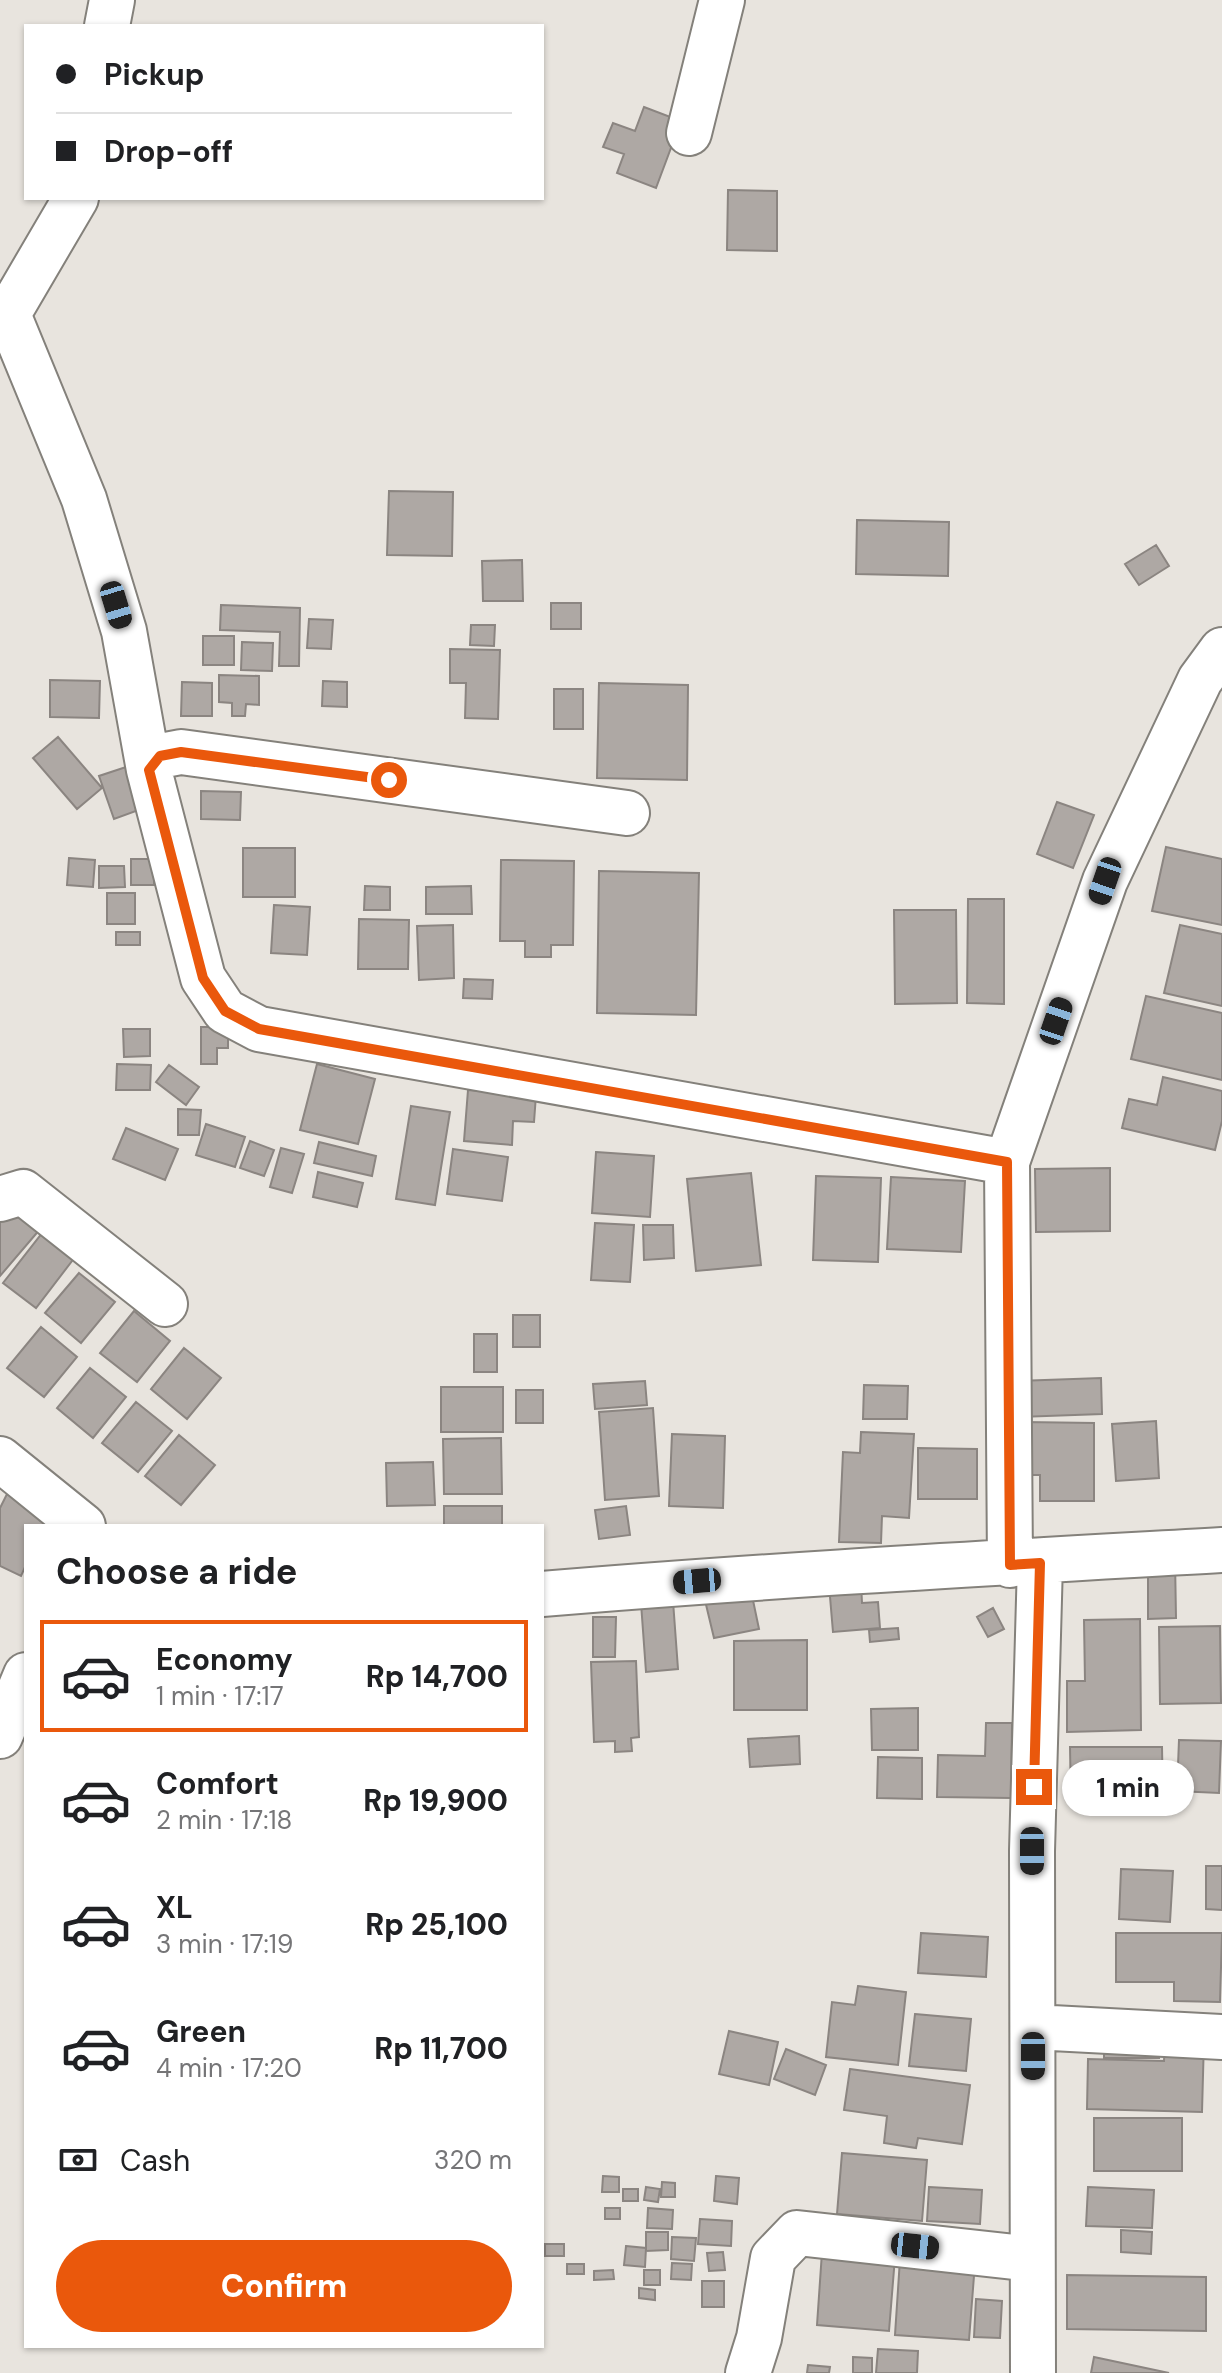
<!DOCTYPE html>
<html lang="en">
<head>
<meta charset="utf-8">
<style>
	body { margin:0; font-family:"DM Sans",sans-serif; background:#f2f2f2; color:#202124; height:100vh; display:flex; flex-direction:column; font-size:30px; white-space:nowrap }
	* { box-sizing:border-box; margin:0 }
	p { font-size:26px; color:#757577 }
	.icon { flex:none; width:44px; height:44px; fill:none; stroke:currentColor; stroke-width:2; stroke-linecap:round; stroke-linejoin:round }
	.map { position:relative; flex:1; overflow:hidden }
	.panel { position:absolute; left:24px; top:1524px; width:520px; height:824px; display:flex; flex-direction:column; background:#fff; border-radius:0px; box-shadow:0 2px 6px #0004 }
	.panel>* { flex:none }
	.hud { position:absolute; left:24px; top:24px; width:520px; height:176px; border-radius:0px; box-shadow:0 2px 6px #0004; display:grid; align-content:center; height:176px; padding:0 32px; background:#fff }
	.end { position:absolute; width:36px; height:36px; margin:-18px; border:10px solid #ea580c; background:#fff; box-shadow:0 0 0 4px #fff }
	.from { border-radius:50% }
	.bubble { position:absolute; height:56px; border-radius:28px; background:#fff; box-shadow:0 2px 6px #0004; font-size:26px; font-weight:800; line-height:56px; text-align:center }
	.car { position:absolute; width:24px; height:48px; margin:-24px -12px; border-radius:10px; box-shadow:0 0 6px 2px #0007; background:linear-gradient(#222 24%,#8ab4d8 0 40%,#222 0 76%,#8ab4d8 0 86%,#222 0) }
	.hud b { display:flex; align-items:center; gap:28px; height:76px; font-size:30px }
	.hud b+b { border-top:2px solid #e0e0e0 }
	.hud i { width:20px; height:20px; background:#202124 }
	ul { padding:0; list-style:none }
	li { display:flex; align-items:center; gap:24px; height:112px; margin:0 16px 12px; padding:0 16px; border:4px solid transparent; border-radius:0px }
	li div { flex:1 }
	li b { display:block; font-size:30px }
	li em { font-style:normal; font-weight:800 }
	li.on { border-color:#ea580c }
	li>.icon { width:72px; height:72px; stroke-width:1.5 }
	h2 { padding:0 32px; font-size:36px; line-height:96px }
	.pay { display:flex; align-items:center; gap:20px; height:88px; padding:0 32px; font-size:30px }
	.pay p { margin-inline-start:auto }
	.button { display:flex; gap:16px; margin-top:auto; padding:16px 32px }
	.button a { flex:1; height:92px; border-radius:48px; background:#ea580c; color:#fff; font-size:32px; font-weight:800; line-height:92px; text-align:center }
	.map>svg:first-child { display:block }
	.building { fill:#aea8a4; stroke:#8b8581; stroke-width:2 }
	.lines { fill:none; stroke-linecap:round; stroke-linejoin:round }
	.minor-casing { stroke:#84817b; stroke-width:48 }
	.minor { stroke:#fff; stroke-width:44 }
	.route { stroke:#ea580c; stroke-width:10 }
</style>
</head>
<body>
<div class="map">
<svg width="1222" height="2373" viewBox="0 0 1222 2373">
	<rect width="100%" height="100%" fill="#e8e4de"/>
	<path class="building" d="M644,107L681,121L656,188L617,173L624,154L603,147L613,123L635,131Z
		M728,190L777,191V251L727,250Z
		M389,491L453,492L452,556L387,555Z
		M857,520L949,522L948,576L856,574Z
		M1156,545L1169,566L1139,585L1125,564Z
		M522,560L523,601H483L482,561Z
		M551,603H581V629H551Z
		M221,605L300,608L299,666H279L280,632L220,630Z
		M309,619L333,620L331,649L307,648Z
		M471,625H495L494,646L470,645Z
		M203,636H234V665H203Z
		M242,642L273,643L272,671L241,670Z
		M450,649L500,650L498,719L465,718L466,683H450Z
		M219,675L259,676V705L246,704L245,716H232V703L219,702Z
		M50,680L100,681L99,718L50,717Z
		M323,681L347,682V707L322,706Z
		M182,682L212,683V716H181Z
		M599,683L688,685L687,780L597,778Z
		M554,689H583V729H554Z
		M58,737L102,788L77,809L33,758Z
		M132,765L147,807L114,819L99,776Z
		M201,791L241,792L240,820L201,819Z
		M1057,802L1094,815L1073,868L1037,854Z
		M1166,847L1222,859V925L1152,911Z
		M243,848H295V897H243Z
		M69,858L95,860L93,887L67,885Z
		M131,859H155L154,885H131Z
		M501,860L574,861L573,945H551V957H525V941H500Z
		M99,866H124L125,887L99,888Z
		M599,871L699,873L696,1015L597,1013Z
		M365,886L390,887V910H364Z
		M471,886L472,914H426V887Z
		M107,893H135V924H107Z
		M968,899H1004V1004L967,1003Z
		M274,905L310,907L307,955L271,953Z
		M894,910H956L957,1003L895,1004Z
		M359,919L409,920L408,969H358Z
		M453,925L454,978L419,980L417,926Z
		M1180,925L1222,934V1006L1164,993Z
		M116,932H140V945H116Z
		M464,979L493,980L492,999L463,998Z
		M1146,996L1222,1013V1080L1131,1059Z
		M201,1027H228V1048H217V1064H201Z
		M123,1029H150V1056L124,1057Z
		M117,1064L151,1065L150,1090H116Z
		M317,1064L375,1079L358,1144L300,1130Z
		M169,1065L199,1087L186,1105L156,1082Z
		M1163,1077L1222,1091V1121L1215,1150L1122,1128L1129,1099L1157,1105Z
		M468,1090L536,1095L534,1122L513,1121L512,1145L464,1141Z
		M411,1106L450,1112L435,1205L396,1199Z
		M178,1109L201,1110L199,1135H178Z
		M206,1124L245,1137L235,1167L196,1155Z
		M126,1128L178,1149L165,1180L113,1159Z
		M250,1141L274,1150L264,1176L240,1168Z
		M319,1142L376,1156L372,1176L314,1163Z
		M281,1148L304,1154L292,1193L270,1187Z
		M453,1149L508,1157L502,1201L447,1194Z
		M596,1152L654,1156L650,1217L592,1213Z
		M1110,1168V1231L1036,1232L1035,1169Z
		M318,1172L363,1183L357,1207L313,1197Z
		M751,1173L761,1265L696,1271L687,1179Z
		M816,1176L881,1178L878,1262L813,1260Z
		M891,1177L965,1181L961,1252L887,1249Z
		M8,1199L41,1228L0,1276V1208Z
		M50,1223L82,1248L36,1308L3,1283Z
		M595,1223L634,1225L630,1282L591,1280Z
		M643,1225H673L674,1258L644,1260Z
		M79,1273L115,1302L81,1343L45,1313Z
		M134,1311L170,1341L137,1382L100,1353Z
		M513,1315H540V1347H513Z
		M41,1327L77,1357L44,1397L7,1368Z
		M474,1334H497V1372H474Z
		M184,1348L221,1378L187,1419L151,1389Z
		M90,1368L126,1397L93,1438L57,1408Z
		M1101,1378L1102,1414L1019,1417L1017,1381Z
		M645,1381L647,1405L595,1409L593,1384Z
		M864,1385L908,1386L907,1419H863Z
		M441,1387H503V1432H441Z
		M516,1390H543V1423H516Z
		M136,1402L172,1431L138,1472L102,1443Z
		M653,1408L659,1496L605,1500L599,1412Z
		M1156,1421L1159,1478L1116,1481L1112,1424Z
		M1024,1422L1094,1423V1501H1040V1475H1028Z
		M861,1432L914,1434L909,1518L882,1516L881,1543L839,1542L843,1452L860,1453Z
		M672,1434L725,1436L723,1508L669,1506Z
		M179,1435L215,1465L181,1505L145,1476Z
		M501,1438L502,1494H444L443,1439Z
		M918,1448L977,1449V1499H918Z
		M433,1462L435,1505L387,1506L386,1463Z
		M7,1494L51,1514L45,1526H26V1565L21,1576L0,1566V1508Z
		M444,1506H502V1526H444Z
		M626,1506L630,1535L599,1539L595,1510Z
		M1175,1559L1176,1618L1148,1619V1560Z
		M861,1582L862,1603L878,1602L880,1628L833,1632L829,1585Z
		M750,1586L759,1629L714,1638L703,1592Z
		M673,1601L678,1669L646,1672L641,1603Z
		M993,1608L1004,1629L988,1637L977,1617Z
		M593,1617H616L615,1657H593Z
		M1140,1619L1141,1730L1067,1732V1681H1085L1084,1620Z
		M1220,1626L1221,1703L1160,1704L1159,1627Z
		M898,1628L899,1639L870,1642L869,1630Z
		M807,1640V1710H734V1641Z
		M636,1661L639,1737L631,1738L632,1751L615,1752V1741L594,1742L591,1662Z
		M918,1708V1750H872L871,1709Z
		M986,1723H1012L1011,1798L937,1797L938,1755L985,1756Z
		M799,1736L800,1764L750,1767L748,1739Z
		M1179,1740L1221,1741L1219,1793L1177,1791Z
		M1070,1747H1162L1163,1802L1071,1803Z
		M878,1757L922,1758V1799L877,1798Z
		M1206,1866H1222V1910L1206,1909Z
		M1121,1869L1173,1871L1170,1922L1119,1919Z
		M921,1933L988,1937L986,1977L918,1973Z
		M1116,1933H1222L1220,2002L1174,2001V1982H1116Z
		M858,1986L906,1992L898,2065L826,2057L832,2002L855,2005Z
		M915,2014L971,2019L966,2071L909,2066Z
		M729,2031L778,2042L769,2085L719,2074Z
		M1165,2038L1204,2039L1202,2112L1087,2109L1088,2059L1164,2061Z
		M1104,2039L1160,2040L1159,2058H1104Z
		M786,2049L826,2065L815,2095L774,2079Z
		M850,2069L970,2085L962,2144L918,2138L916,2148L884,2143L887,2116L844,2110Z
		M1094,2118H1182V2171H1094Z
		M842,2153L927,2160L922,2221L837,2214Z
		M603,2176L619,2177V2192H602Z
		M716,2176L739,2178L737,2204L714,2201Z
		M662,2182L675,2183V2197H661Z
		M646,2187L660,2189L658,2202L644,2200Z
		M929,2187L982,2190L980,2224L927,2221Z
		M1088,2187L1154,2190L1152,2228L1086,2226Z
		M623,2189H638V2201H623Z
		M605,2208H620V2219H605Z
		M648,2208L673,2210L672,2229L647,2228Z
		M700,2219L732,2221L731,2246L698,2244Z
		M1121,2230L1152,2232L1151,2254L1121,2252Z
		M646,2232H668V2250L646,2251Z
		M672,2237L696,2238L694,2261L671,2259Z
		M545,2244H564V2256H545Z
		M626,2246L646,2248L645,2267L624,2265Z
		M723,2252L725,2270L709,2271L707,2253Z
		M822,2252L895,2257L889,2331L817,2325Z
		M900,2259L975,2263L969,2340L895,2335Z
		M672,2263L692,2264L691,2280L671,2279Z
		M567,2264H584V2274H567Z
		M613,2270L614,2279L594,2280V2271Z
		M644,2270H660V2285H644Z
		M1067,2275L1206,2277V2331L1067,2329Z
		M702,2281H724V2307H702Z
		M639,2288L655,2290V2300L639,2298Z
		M976,2299L1002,2301L1000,2338L974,2337Z
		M878,2349L918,2351L917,2373H876Z
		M853,2357L872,2358V2373H853Z
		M1094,2357L1169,2373H1091Z
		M808,2365L830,2367L829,2373H807Z"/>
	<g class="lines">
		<defs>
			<path id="minor" d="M107,26L112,0
				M689,133L722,0
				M76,198L8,314L84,499L124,631L149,770
				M627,813L181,752L160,756L149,770L203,978L225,1011L259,1029L1007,1162
				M0,1199L23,1192L165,1304
				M0,1459L83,1526
				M1010,1565L1007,1162L1105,881L1200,680L1222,650
				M542,1594C768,1575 995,1563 1222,1550
				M0,1736L26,1675
				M1033,2027L1222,2037
				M748,2373L759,2338L773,2258L797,2233L1032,2259
				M1033,2373L1032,1851L1040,1563"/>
		</defs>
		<use href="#minor" class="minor-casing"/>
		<use href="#minor" class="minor"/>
	</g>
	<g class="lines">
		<path class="route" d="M389,780L181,752L160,756L149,770L203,978L225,1011L259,1029L1007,1162L1010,1565L1040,1563L1034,1787"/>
	</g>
</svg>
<i class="end from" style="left:389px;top:780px"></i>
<i class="end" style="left:1034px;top:1787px"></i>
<div class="bubble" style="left:1062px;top:1760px;width:132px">1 min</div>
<i class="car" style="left:116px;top:605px;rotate:163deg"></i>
<i class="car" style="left:1105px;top:881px;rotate:199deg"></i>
<i class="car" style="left:1056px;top:1021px;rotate:19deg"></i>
<i class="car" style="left:697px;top:1581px;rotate:265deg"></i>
<i class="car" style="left:1032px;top:1851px;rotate:180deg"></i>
<i class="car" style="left:1033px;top:2056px;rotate:180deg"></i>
<i class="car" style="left:915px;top:2246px;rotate:96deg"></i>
<div class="hud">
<b><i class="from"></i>Pickup</b>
<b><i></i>Drop-off</b>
</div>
<section class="panel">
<h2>Choose a ride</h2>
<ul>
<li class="on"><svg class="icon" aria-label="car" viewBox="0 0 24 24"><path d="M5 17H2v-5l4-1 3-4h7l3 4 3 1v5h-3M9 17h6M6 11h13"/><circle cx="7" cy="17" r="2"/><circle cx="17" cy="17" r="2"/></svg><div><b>Economy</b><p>1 min · 17:17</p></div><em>Rp 14,700</em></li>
<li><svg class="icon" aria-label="car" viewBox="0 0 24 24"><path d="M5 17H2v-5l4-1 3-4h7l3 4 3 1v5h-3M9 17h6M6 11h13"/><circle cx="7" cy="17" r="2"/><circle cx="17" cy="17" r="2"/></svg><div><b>Comfort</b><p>2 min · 17:18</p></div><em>Rp 19,900</em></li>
<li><svg class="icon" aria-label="car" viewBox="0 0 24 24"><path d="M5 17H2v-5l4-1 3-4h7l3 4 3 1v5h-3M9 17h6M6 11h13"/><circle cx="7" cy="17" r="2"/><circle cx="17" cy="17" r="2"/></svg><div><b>XL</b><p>3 min · 17:19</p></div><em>Rp 25,100</em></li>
<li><svg class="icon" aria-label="car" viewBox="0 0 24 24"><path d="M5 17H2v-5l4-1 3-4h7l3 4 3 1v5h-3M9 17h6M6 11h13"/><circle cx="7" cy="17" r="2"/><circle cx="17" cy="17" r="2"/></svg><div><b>Green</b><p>4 min · 17:20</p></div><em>Rp 11,700</em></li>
</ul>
<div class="pay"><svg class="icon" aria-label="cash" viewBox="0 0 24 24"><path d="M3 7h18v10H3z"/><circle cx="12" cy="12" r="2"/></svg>Cash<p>320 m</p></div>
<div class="button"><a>Confirm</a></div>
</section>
</div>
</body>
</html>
